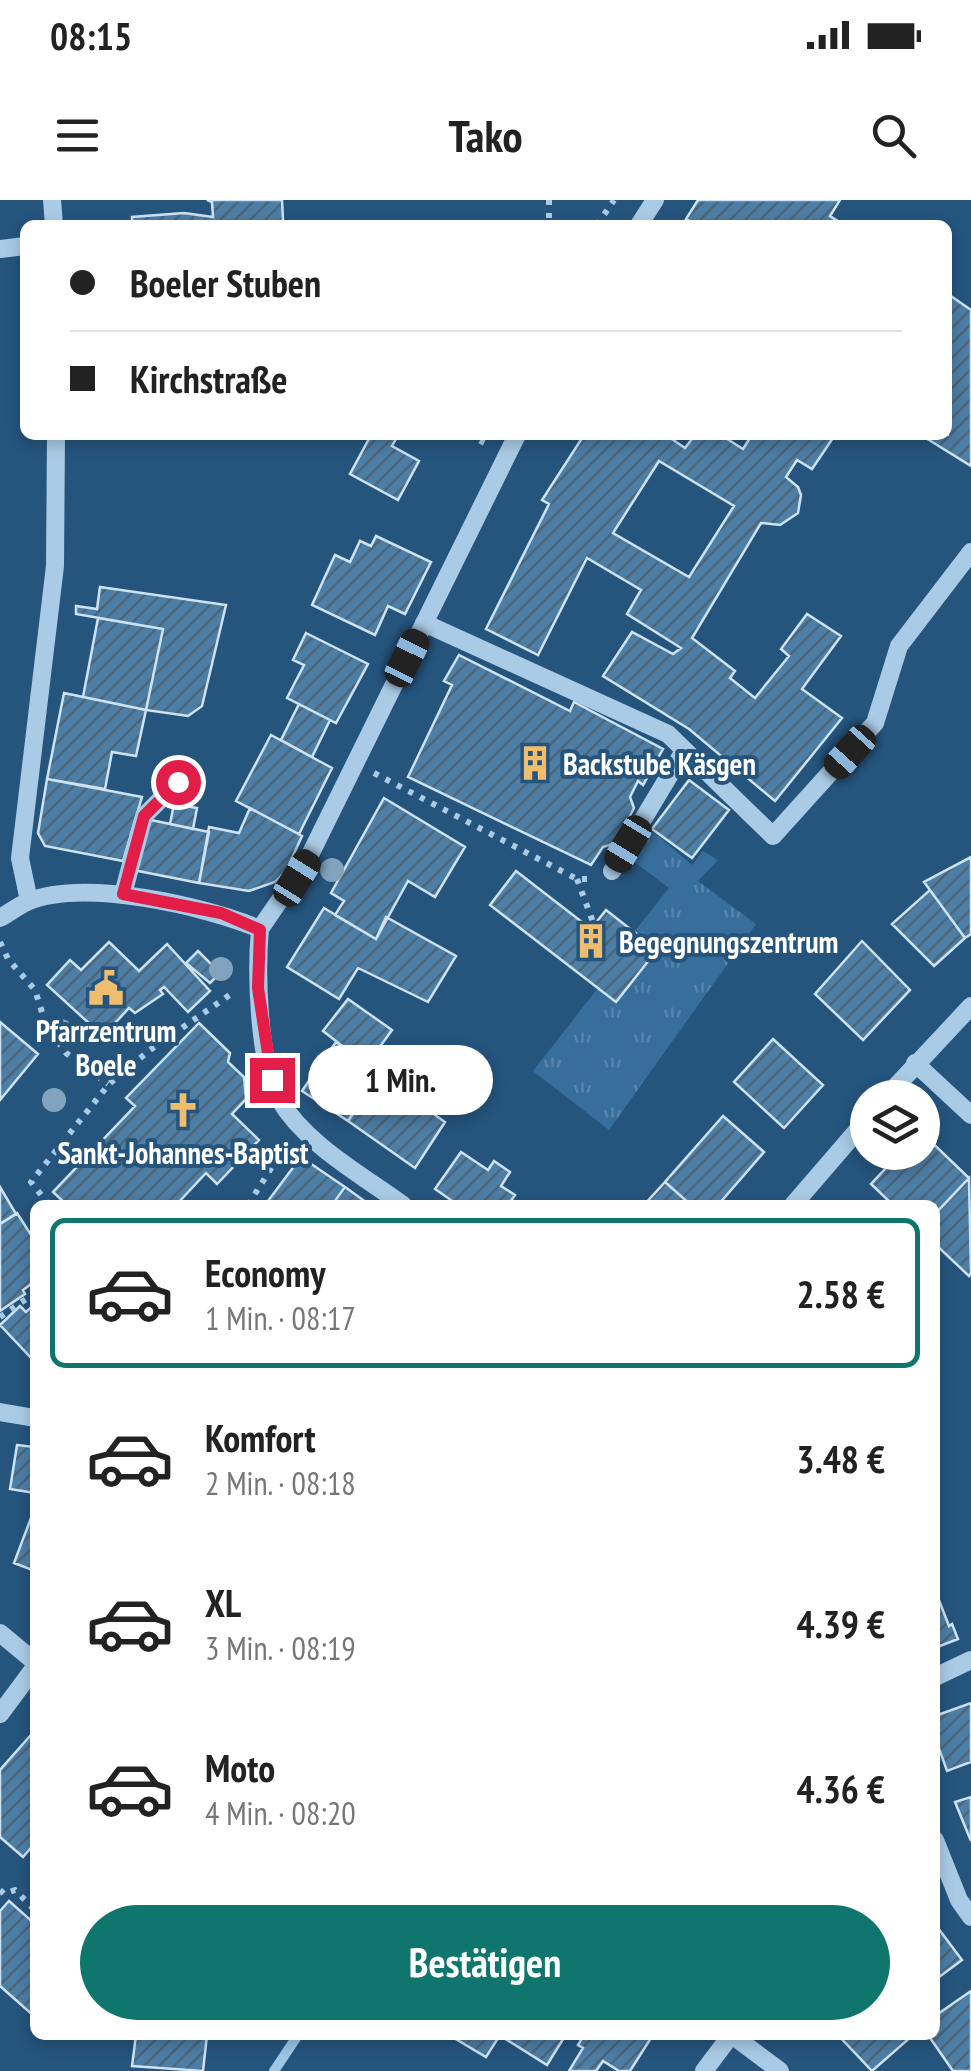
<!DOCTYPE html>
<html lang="de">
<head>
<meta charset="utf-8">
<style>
	body { margin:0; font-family:"PT Sans Narrow",sans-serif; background:#f6f6f6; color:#222; height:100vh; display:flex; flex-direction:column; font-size:38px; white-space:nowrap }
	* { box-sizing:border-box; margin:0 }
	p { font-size:32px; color:#767676 }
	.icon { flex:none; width:55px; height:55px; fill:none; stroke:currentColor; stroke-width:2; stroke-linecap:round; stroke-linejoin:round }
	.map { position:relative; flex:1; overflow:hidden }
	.panel { position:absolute; left:30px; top:1000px; width:910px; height:840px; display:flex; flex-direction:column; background:#fff; border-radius:15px; box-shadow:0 5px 15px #0003 }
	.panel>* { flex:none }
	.hud { position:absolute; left:20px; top:20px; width:932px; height:220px; border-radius:15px; box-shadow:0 5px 15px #0003; display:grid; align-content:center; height:220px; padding:0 50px; background:#fff }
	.tools { position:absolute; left:850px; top:880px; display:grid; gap:20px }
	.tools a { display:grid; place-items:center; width:90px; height:90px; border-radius:50%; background:#fff; box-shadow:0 5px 15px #0003; font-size:50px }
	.end { position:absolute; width:45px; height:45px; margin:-22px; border:12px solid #e11d48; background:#fff; box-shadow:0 0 0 5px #fff }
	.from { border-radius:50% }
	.bubble { position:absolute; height:70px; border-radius:35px; background:#fff; box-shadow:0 5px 15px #0003; font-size:32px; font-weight:800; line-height:70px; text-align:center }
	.car { position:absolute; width:30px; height:60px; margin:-30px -15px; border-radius:12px; box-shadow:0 0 8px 2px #0007; background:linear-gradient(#222 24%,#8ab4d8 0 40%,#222 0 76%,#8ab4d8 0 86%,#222 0) }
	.hud b { display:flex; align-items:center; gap:35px; height:95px; font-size:38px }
	.hud b+b { border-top:2px solid #e0e0e0 }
	.hud i { width:25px; height:25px; background:#222 }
	ul { padding:18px 0 0; list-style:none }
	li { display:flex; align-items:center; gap:30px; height:150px; margin:0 20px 15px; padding:0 30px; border:5px solid transparent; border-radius:15px }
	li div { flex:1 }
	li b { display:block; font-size:38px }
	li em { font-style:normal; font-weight:800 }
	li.on { border-color:#0f766e }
	li>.icon { width:90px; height:90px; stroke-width:1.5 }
	.action { display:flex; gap:20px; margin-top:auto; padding:20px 50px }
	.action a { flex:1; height:115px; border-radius:60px; background:#0f766e; color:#fff; font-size:40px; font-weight:800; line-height:115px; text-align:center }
	.status { display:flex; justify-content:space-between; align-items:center; height:70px; padding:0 50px; background:#fff; direction:ltr }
	.status svg { height:28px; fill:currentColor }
	header { display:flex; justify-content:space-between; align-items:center; height:130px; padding:0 50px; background:#fff; font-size:45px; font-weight:800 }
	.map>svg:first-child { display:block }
	.grass { fill:url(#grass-tufts) }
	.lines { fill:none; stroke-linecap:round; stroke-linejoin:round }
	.stream { stroke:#9ec7e6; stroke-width:10 }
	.building { fill:url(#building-hatch); stroke:#cde3f4; stroke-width:2.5; fill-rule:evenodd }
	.path { stroke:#aacbe5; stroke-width:6; stroke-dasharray:5 8; stroke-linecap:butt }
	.minor { stroke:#aacbe5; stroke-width:18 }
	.tree { fill:#81a3be }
	.route { stroke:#e11d48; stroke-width:12 }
	.labels { text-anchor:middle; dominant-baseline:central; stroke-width:8; stroke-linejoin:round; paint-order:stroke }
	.poi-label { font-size:30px; font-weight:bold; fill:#fff; stroke:#25547d; text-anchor:start }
</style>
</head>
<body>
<div class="status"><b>08:15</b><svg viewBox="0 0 49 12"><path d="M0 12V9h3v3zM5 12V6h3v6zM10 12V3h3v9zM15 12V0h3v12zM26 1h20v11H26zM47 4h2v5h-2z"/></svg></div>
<header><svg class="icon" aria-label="menu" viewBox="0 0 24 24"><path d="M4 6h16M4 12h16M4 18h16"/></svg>Tako<svg class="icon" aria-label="search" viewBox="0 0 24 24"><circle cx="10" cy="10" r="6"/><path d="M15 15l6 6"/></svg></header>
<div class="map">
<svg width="971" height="1871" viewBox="0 0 971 1871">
	<defs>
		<pattern id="grass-tufts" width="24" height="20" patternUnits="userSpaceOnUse" patternTransform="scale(2.5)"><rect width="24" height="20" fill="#386e9b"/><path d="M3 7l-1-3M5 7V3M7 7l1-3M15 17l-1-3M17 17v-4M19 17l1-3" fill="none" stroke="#5684aa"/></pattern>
		<pattern id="building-hatch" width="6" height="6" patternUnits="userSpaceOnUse" patternTransform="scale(2.5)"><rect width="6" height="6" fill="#4d7ea6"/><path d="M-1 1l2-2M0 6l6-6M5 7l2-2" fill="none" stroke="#4c6579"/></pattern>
	</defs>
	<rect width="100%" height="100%" fill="#25547d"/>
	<path class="grass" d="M650,629L692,665L703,651L718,660L698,681L756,724L609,930L533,871L598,788L617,802L657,750L634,732L669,688L632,660Z"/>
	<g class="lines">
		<path class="stream" d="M274,1871L298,1835"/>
	</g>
	<path class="building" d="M207,0H282L283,19L281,25H132V17L184,13L213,17L212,2Z
		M698,0H840L830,16L844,25H689L691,22L686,19Z
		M948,94L971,110V266L921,235H948Z
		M371,235H389L396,239L392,246L419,261L398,300L350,274Z
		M584,235H666L685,248L695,235H721L743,249L752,235H835L812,269L797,260L786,277L798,287L801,295L798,313L780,325L761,323L692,438L735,471L730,478L755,498L789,456L781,449L807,414L841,436L802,489L842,518L775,601L689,529L603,476L632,432L673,454L681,448L627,414L641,390L587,358L538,455L486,429L549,304L542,300ZM659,261L734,306L689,377L613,333Z
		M376,336L431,362L405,414L388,406L375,435L312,405L335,355L350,362L360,341L371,346Z
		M100,387L226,405L202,506L188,516L146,510L163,429L76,414V406L97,409Z
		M98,418L163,429L146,510L83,497Z
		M306,433L368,464L336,523L287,498L304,465L293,460Z
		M459,455L570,511L574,502L663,549L643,585L638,581L630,597L634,608L616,643L603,647L591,665L408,577L452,485L444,481Z
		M64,493L146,510L136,556L112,552L105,589L47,579Z
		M299,504L330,520L312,557L281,540Z
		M271,535L332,568L299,634L236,601Z
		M47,579L142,597L123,661L45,646L38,633Z
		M689,580L729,610L692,658L652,629Z
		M384,598L465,647L435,697L408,681L376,739L335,715L344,701L331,693Z
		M174,604L197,608L193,629L170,624Z
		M250,608L302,636L286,671L275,682L249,691L199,683L209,627L239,633Z
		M146,619L209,632L199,683L133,670Z
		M971,657V734L965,738L924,682Z
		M516,671L591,729L606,710L657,750L616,802L490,705Z
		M930,690L965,738L934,766L892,724Z
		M324,708L376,739L386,717L456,756L428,802L358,768L339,799L287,767Z
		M862,741L910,790L863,840L815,794Z
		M109,742L139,771L167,744L210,791L188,812L164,787L160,790L163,794L135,813L129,808L103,836L47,785L70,760L81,770Z
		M198,751L220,773L210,783L186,763Z
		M348,799L392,830L379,848L392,858L383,871L365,859L363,862L323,831Z
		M0,822L38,854L0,900Z
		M199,823L230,853L228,862L244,877L246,899L232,914L259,940L217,984L206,973L176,1005H67L53,992L135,906L126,898Z
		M773,839L823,885L784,928L734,882Z
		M336,842L363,862L365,859L383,871L348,921L302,891Z
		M378,875L445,922L415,968L348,921Z
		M723,916L764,952L718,1005H691L665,982Z
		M922,933L969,978L935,1014V1005H893L871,984L901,952H922Z
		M461,952L488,970L494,961L510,972L501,986L515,995L508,1005H458L435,989Z
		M301,957L345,987L332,1005H265Z
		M969,978L971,1073L969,1076L935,1044V1014Z
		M665,982L691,1005H644Z
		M0,987L16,1014L0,1024Z
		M345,987L370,1005H332Z
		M17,1013L35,1041V1081L23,1090L25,1094L0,1111V1024Z
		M35,1104V1162L0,1125L20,1106L26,1112Z
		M17,1245L35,1247V1293L10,1289Z
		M34,1310H35V1371L14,1363Z
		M935,1390L949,1426L952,1424L958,1439L935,1448Z
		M971,1503V1562L947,1571L935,1537V1516Z
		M30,1536L35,1541V1643L23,1657L0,1637V1570Z
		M971,1597V1641L955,1602Z
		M9,1701L35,1724V1817L0,1786V1711Z
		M935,1724L962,1760L935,1780Z
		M971,1791V1871H953L928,1835H935V1816Z
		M136,1835H207L203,1871L132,1866Z
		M449,1835H500L486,1857Z
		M506,1835H563L565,1836L547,1865L504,1838Z
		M584,1835H646L651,1838L630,1871H619L603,1861L596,1871H569L583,1848L578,1845Z
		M838,1835H913L872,1871Z"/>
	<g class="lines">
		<path class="path" d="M549,0V25
			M597,25L614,0
			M468,235L489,245
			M374,573L577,679H591
			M577,679L594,725
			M0,742L8,759L35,790L46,825L66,853L108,884
			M49,1005L31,982L109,884L150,850L234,792
			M248,1005L287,943
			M0,1117L35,1093
			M0,1690L4,1694L15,1690L35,1710"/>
		<path class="minor" d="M52,0L54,25
			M639,25L655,0
			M0,49L25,46
			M424,423L668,534L773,636L875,523L899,446L971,352
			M612,671L684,551
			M123,694L144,616L179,581
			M29,701L20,658L55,366L56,235
			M0,718C9,713 18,706 27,702C84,678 205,706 260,729C256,772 258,861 279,899C305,944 362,975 403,1005
			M260,729L308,659L517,235
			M915,863L971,915
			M885,898L971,806
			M793,1005L868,918
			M0,1212L35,1218
			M0,1433L35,1462
			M935,1477L971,1460
			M0,1514L35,1467
			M935,1640L959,1700L971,1717
			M732,1835L780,1871
			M704,1871L731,1835"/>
	</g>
	<g class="tree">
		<circle cx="332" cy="670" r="12"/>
		<circle cx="221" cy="769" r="12"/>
		<circle cx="61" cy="831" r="12"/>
		<circle cx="54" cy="900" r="12"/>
	</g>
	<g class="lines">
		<path class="route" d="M178,582L144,616L123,694L221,713L260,730L258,788L272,880"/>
	</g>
	<defs>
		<symbol id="building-bare" viewBox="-9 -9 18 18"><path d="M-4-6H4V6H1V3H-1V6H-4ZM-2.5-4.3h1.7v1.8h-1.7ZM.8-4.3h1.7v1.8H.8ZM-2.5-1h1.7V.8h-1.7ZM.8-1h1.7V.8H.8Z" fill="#efbd6e" stroke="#25547d" stroke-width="2.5" paint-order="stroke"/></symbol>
		<symbol id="civic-bare" viewBox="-9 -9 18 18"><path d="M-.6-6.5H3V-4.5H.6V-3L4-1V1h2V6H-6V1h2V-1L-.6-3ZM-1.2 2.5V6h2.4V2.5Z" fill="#efbd6e" stroke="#25547d" stroke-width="2.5" paint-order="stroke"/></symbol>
		<symbol id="church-bare" viewBox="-9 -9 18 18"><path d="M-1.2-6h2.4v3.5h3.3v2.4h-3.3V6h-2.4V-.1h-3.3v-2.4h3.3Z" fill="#efbd6e" stroke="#25547d" stroke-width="2.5" paint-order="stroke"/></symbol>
	</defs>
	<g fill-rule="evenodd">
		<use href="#building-bare" x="510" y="538" width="50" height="50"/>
		<use href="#building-bare" x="566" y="716" width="50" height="50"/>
		<use href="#civic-bare" x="81" y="763" width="50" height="50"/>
		<use href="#church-bare" x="158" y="885" width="50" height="50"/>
	</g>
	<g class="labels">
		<g class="poi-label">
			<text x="563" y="563">Backstube Käsgen</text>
			<text x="619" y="741">Begegnungszentrum</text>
			<text x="106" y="830" text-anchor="middle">Pfarrzentrum<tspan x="106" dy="34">Boele</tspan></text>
			<text x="183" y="952" text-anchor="middle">Sankt-Johannes-Baptist</text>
		</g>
	</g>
</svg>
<div class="tools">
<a><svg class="icon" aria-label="layers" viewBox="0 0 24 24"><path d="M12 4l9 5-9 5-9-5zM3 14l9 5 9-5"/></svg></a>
</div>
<i class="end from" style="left:178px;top:582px"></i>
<i class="end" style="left:272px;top:880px"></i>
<div class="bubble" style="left:308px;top:845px;width:185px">1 Min.</div>
<i class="car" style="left:407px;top:458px;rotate:26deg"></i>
<i class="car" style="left:850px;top:552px;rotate:222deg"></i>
<i class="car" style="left:628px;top:644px;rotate:211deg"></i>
<i class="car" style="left:297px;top:678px;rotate:32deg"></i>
<div class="hud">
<b><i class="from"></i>Boeler Stuben</b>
<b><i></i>Kirchstraße</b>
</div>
<section class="panel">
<ul>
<li class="on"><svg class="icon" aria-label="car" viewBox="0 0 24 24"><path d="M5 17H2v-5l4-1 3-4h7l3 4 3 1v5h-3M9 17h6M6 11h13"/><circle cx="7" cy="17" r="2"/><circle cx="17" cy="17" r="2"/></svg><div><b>Economy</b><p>1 Min. · 08:17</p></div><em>2.58 €</em></li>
<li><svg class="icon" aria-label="car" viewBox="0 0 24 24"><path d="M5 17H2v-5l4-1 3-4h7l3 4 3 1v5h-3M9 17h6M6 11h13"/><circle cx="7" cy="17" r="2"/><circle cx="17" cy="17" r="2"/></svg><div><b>Komfort</b><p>2 Min. · 08:18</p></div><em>3.48 €</em></li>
<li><svg class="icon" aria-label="car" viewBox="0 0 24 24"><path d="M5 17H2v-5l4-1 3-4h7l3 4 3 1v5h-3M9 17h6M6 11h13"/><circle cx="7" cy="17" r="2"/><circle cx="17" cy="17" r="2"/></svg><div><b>XL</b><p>3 Min. · 08:19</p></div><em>4.39 €</em></li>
<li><svg class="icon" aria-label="car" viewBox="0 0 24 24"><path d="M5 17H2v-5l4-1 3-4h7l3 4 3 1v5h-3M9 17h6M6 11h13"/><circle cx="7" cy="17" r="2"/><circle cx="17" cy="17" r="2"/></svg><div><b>Moto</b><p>4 Min. · 08:20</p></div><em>4.36 €</em></li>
</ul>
<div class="action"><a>Bestätigen</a></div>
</section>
</div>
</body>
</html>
